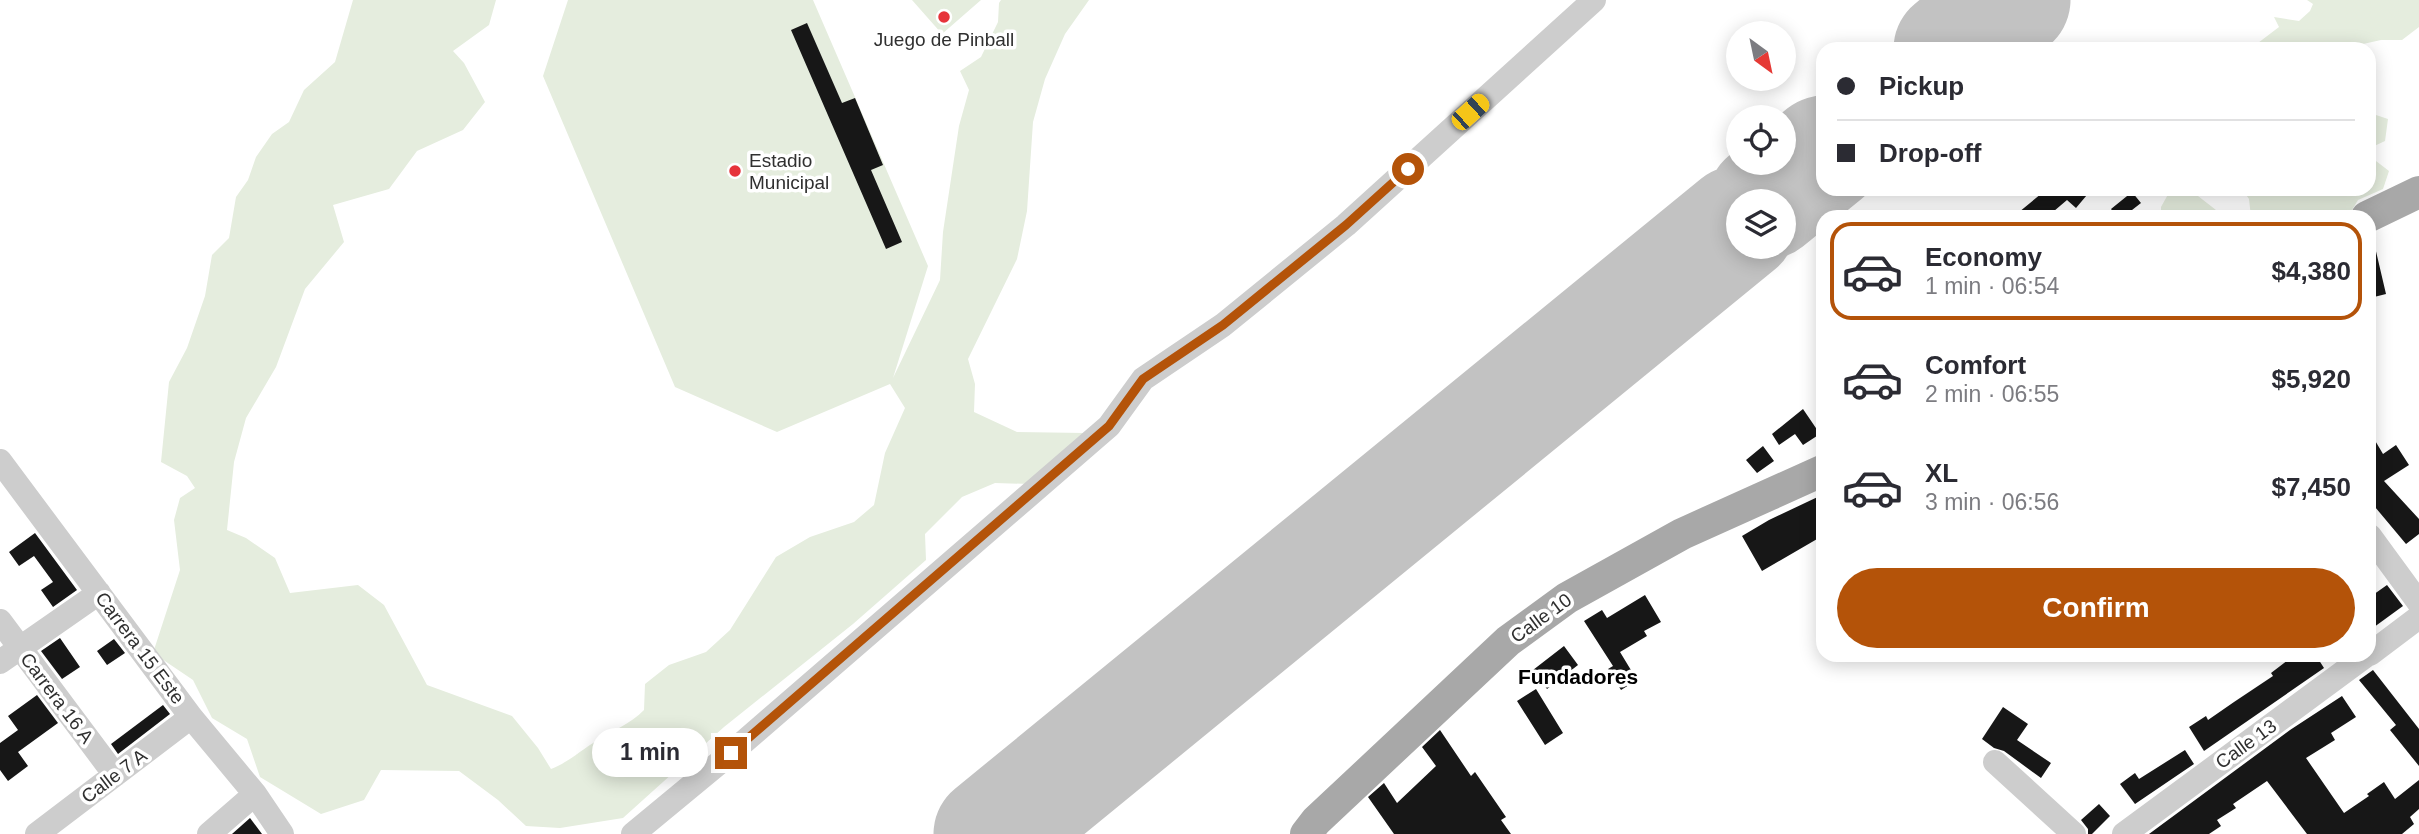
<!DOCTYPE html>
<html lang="en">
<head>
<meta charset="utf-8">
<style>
	body { margin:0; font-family:Arial,sans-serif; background:#f2f2f3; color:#2b2b33; height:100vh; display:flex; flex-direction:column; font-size:26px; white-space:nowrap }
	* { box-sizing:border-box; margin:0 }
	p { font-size:23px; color:#7c7c81 }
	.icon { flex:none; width:38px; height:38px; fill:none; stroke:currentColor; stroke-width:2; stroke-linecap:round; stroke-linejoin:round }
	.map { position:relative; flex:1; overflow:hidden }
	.drawer { position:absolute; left:1816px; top:210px; width:560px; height:452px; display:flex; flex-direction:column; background:#fff; border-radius:21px; box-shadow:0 4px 18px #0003 }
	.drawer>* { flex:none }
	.banner { position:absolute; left:1816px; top:42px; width:560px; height:154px; border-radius:21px; box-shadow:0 4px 18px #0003; display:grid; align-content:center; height:154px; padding:0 21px; background:#fff }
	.needle { width:46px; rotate:147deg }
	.tools { position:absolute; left:1726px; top:21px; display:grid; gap:14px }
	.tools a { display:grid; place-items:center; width:70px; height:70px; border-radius:50%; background:#fff; box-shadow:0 4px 18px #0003; font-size:35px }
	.end { position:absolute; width:32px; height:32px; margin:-16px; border:9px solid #b45309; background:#fff; box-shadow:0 0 0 4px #fff }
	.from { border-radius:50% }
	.bubble { position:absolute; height:49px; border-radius:24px; background:#fff; box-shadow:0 4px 18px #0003; font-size:23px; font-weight:800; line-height:49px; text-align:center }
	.car { position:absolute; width:21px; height:42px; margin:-21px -10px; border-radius:9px; box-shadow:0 0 5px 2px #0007; background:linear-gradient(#f5c518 24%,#345 0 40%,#f5c518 0 76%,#345 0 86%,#f5c518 0) }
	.banner b { display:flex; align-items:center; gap:24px; height:66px; font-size:26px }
	.banner b+b { border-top:2px solid #e1e1e2 }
	.banner i { width:18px; height:18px; background:#2b2b33 }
	ul { padding:12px 0 0; list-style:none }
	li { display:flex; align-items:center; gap:21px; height:98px; margin:0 14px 10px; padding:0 7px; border:4px solid transparent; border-radius:21px }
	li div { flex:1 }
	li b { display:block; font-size:26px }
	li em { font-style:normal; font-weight:800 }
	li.current { border-color:#b45309 }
	li>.icon { width:63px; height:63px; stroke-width:1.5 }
	.cta { display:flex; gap:14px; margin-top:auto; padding:14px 21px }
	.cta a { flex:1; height:80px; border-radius:42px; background:#b45309; color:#fff; font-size:28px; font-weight:800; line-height:80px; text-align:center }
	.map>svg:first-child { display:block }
	.green { fill:#e5edde }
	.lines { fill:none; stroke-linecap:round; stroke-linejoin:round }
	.runway { stroke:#c2c2c2; stroke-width:117 }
	.building { fill:#171717 }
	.minor { stroke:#cdcdcd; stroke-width:24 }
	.major { stroke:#a8a8a8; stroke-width:32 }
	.route { stroke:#b45309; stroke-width:9 }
	.poi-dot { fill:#e6333a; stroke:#fff; stroke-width:2.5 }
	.labels { text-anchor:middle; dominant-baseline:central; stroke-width:7; stroke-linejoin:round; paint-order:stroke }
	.poi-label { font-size:19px; fill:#303030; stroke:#fff }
	.street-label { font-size:19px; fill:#303030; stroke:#fff }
	.neighbourhood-label { font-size:21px; font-weight:bold; fill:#000; stroke:#fff }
</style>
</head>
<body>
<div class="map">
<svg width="2419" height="834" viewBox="0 0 2419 834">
	<rect width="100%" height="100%" fill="#fff"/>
	<path class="green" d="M353,0H496L489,25L453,51L464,63L485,102L463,130L417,151L389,189L333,205L344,242L305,289L276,367L246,418L234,462L227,530L246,538L275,558L290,593L358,585L384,605L427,685L512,716L538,748L551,769C569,762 581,750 598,740C614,730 630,724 644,710L645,684L669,665L706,652L730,630L776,557L810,537L854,522L874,505L885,453L905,408L890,384L777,432L675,387L543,76L568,0H813L928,266L893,378L940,280L943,232L959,126L969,90L960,71L981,57L998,22L999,3L1001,0H1089L1065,34L1045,79L1033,122L1027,211L1017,259L968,359L975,384L974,412L1017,432L1085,433L1029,484L995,483L962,497L925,534L926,560L853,624L724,727L623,818L560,828L526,826L498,800L459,771L381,770L364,800L321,814L260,777L247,739L212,718L193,680L153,653L180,570L174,520L180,498L195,488L187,476L161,462L169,382L187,348L205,296L212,255L229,238L236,197L248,180L256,157L272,134L289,122L304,90L335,62Z
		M912,0H981L942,34Z
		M2307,0H2419V27L2402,40H2381L2363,44L2347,45L2322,42L2320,49H2253L2254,46L2279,27L2274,17L2299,21L2310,11L2313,4Z
		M2370,113L2388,119L2385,141L2370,148Z
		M2370,150L2376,161L2389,171L2383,189L2358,200L2352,210L2333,212L2330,217H2251L2249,199L2242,189H2370Z
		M2171,189H2189L2225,217H2161V207Z"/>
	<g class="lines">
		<path class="runway" d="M1952,49L2012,0
			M1766,201L1824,154
			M992,834L1738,224"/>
	</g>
	<path class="building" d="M807,23L842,103L855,98L883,165L871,170L902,242L886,249L791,30Z
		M2047,189H2092L2076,208L2067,200L2047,217H2013Z
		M2132,192L2141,203L2123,217H2117L2111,209Z
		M2375,247L2386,294L2370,298V248Z
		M1803,409L1820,434L1803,445L1795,434L1779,445L1772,434Z
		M2370,432L2383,454L2396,445L2409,465L2384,481L2419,519V534L2406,544L2370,501Z
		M1763,446L1774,461L1757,473L1746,460Z
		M1824,494V535L1762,571L1742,536L1769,520Z
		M35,533L77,590L53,607L41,590L53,582L34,556L19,566L9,552Z
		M2387,585L2403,606L2370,630V597Z
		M1645,595L1661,622L1644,631L1647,636L1620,652L1637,680L1621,690L1608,669L1613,666L1584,621L1602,610L1607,618Z
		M60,638L80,667L62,679L41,651Z
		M114,639L125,653L107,665L97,651Z
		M1564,646L1578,665L1547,689L1533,670Z
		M2296,654H2315L2324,668L2204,751L2189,727L2206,716L2208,720L2234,702L2273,676L2271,673Z
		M2373,670L2419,729V766L2390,730L2396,725L2359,680Z
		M1536,689L1563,733L1545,745L1517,701Z
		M37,695L58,723L18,752L28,766L8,781L0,770V743L18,730L8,716Z
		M2342,696L2356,717L2331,733L2335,740L2306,758L2344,813L2369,796L2367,794L2384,782L2395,799L2419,780V809L2410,817L2414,824L2402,834H2307L2267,781L2233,804L2236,808L2217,820L2221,826L2209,834H2149L2290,730Z
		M163,705L170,714L118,754L111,744Z
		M2003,707L2028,724L2017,740L2051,763L2041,778L2004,751L1994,748L1982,739Z
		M1440,730L1471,776L1475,772L1506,817L1501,820L1511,834H1394L1368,797L1384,783L1397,803L1436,766L1422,747Z
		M2185,750L2194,764L2135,804L2120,784L2135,773L2139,779Z
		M2099,804L2110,816L2092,834H2088V829L2081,820Z
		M250,818L262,834H232Z"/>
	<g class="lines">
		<path class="minor" d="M0,461L191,717L255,794L282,834
			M2370,536L2419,603
			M0,621L115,775
			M2370,654L2419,617
			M0,662L99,593
			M1995,762L2074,834
			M37,834L191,717
			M209,834L255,794
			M633,834L731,753L1109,426L1143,379L1223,325L1346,225L1594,0
			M2124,834L2368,654"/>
		<path class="major" d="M2367,217L2419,192
			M1306,834L1316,821L1508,641L1567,598L1682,534L1824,470"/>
	</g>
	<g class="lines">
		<path class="route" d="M731,753L1109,426L1143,379L1223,325L1346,225L1408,169"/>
	</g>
	<g class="poi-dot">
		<circle cx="944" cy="17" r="7"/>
		<circle cx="735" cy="171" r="7"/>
	</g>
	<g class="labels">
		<g class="poi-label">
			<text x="944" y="39">Juego de Pinball</text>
			<text x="749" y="160" text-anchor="start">Estadio<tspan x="749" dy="22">Municipal</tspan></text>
		</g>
		<g class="street-label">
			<text transform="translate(1541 618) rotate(-36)">Calle 10</text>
			<text transform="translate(140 648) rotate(53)">Carrera 15 Este</text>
			<text transform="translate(57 698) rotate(53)">Carrera 16 A</text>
			<text transform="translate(2246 744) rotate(-36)">Calle 13</text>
			<text transform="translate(114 776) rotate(-37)">Calle 7 A</text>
		</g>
		<g class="neighbourhood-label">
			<text x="1578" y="676">Fundadores</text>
		</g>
	</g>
</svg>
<div class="tools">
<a><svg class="needle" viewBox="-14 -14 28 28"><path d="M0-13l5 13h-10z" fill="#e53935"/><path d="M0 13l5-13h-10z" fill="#7c7c81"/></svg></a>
<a><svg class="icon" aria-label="locate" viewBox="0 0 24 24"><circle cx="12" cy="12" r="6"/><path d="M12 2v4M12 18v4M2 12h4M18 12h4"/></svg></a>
<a><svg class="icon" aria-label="layers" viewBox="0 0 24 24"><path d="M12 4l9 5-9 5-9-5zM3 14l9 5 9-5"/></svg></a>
</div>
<i class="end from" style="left:1408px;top:169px"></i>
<i class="end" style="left:731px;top:753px"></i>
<div class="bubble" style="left:592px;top:728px;width:116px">1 min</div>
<i class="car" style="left:1470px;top:112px;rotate:48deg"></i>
<div class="banner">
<b><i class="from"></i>Pickup</b>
<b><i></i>Drop-off</b>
</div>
<section class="drawer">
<ul>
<li class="current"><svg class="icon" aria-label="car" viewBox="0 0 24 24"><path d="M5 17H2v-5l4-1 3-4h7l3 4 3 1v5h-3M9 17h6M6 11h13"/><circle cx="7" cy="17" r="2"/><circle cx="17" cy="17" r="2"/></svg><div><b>Economy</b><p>1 min · 06:54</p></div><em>$4,380</em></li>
<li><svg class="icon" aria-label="car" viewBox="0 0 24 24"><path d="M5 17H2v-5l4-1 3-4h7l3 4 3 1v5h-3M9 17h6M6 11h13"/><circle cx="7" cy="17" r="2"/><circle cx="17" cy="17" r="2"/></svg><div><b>Comfort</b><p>2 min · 06:55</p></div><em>$5,920</em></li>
<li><svg class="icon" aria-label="car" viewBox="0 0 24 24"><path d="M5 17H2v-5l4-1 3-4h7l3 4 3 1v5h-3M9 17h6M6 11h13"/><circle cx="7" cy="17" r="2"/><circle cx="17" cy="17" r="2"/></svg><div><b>XL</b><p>3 min · 06:56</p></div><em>$7,450</em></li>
</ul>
<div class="cta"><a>Confirm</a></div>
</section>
</div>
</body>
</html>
